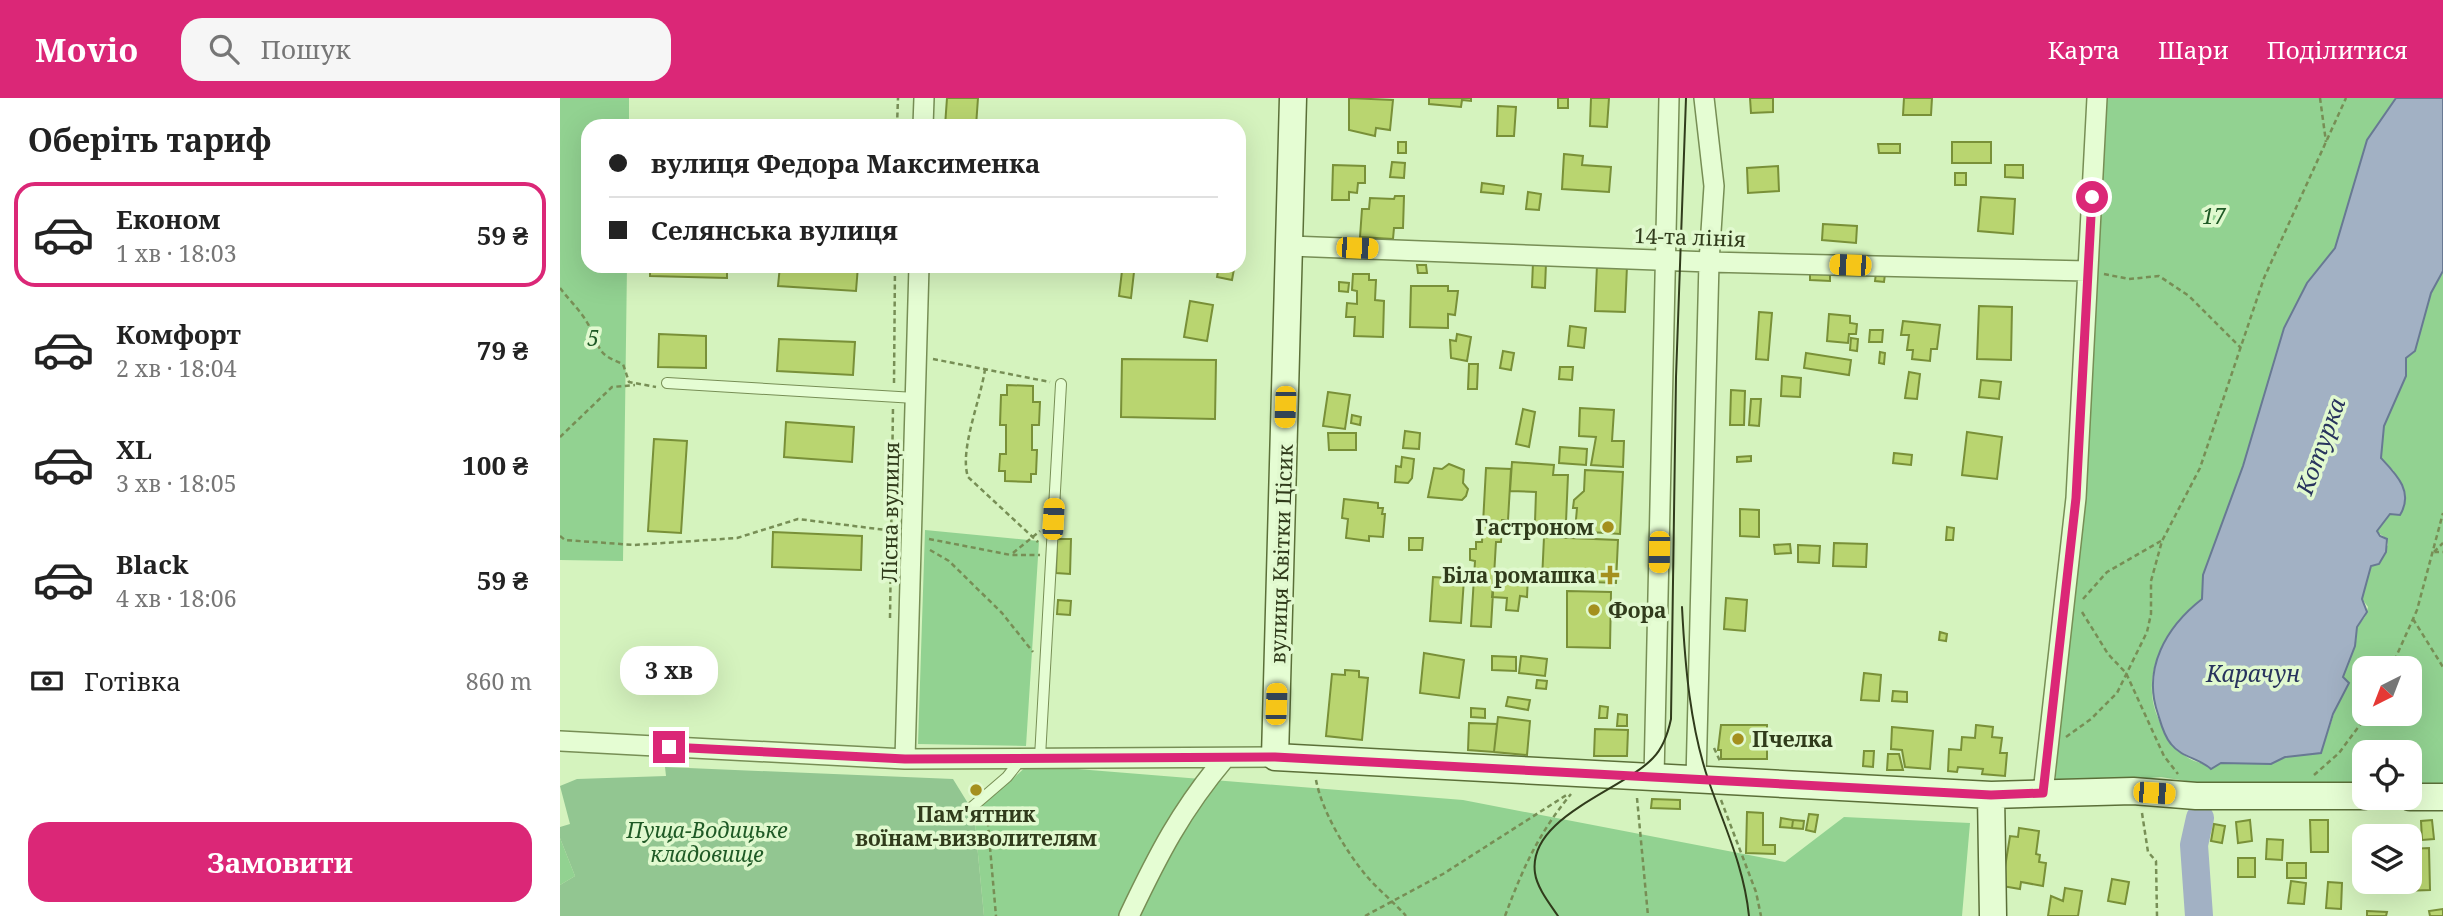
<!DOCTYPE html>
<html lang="uk">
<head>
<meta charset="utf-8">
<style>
	body { margin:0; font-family:"Noto Serif",serif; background:#f6f6f6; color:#222; height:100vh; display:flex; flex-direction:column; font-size:26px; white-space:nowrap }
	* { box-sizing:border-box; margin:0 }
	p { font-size:23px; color:#767676 }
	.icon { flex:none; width:38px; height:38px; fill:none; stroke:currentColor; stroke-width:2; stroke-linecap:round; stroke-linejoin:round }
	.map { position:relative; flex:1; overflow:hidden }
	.drawer { display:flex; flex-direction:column; background:#fff; width:560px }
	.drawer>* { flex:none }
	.top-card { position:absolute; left:21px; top:21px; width:665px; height:154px; border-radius:21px; box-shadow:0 7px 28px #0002; display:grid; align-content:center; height:154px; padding:0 28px; background:#fff }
	.needle { width:46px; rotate:222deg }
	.tools { position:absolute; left:1792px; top:558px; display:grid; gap:14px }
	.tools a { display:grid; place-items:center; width:70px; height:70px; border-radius:14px; background:#fff; box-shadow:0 7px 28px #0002; font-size:35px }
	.end { position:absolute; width:32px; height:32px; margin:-16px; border:9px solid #db2777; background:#fff; box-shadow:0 0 0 4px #fff }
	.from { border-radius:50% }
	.bubble { position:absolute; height:49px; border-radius:21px; background:#fff; box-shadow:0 7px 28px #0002; font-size:23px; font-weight:700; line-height:49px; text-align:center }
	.car { position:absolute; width:21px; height:42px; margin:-21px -10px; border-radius:9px; box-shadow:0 0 5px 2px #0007; background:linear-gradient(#f5c518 24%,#345 0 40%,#f5c518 0 76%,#345 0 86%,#f5c518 0) }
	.top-card b { display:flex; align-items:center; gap:24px; height:66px; font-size:26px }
	.top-card b+b { border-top:2px solid #e0e0e0 }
	.top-card i { width:18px; height:18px; background:#222 }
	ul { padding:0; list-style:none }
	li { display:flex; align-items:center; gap:21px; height:105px; margin:0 14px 10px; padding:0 14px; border:4px solid transparent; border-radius:21px }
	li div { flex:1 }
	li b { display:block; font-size:26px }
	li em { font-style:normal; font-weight:700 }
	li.on { border-color:#db2777 }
	li>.icon { width:63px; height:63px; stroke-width:1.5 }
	h2 { padding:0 28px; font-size:32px; line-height:84px }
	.pay { display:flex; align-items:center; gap:18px; height:77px; padding:0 28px; font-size:26px }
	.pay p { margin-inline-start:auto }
	.action { display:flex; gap:14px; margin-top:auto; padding:14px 28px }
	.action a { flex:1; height:80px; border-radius:21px; background:#db2777; color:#fff; font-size:28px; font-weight:700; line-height:80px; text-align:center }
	header { display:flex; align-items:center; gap:42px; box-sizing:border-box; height:98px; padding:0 35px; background:#db2777; color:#fff }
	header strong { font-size:33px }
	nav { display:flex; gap:38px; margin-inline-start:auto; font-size:24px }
	.search { width:490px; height:63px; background:#f6f6f6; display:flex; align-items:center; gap:18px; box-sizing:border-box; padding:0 24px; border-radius:21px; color:#767676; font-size:26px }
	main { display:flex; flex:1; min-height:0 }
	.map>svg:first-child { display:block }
	.green { fill:#92d291; fill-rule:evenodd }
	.cemetery { fill:#92c691 }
	.water { fill:#a2b1c4; stroke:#687993; stroke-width:2 }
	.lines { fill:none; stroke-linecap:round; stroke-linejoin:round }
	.river { stroke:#a2b1c4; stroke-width:28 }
	.building { fill:#b9d570; stroke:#799038; stroke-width:2 }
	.lane-casing { stroke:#778e55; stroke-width:12 }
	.street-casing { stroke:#778e55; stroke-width:22 }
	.secondary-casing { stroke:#5b6f38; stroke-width:29 }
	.path { stroke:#778e55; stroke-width:2.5; stroke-dasharray:5 3.5; stroke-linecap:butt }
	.lane { stroke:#e5fdd3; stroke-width:10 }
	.street { stroke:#e5fdd3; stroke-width:19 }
	.secondary { stroke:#e5fdd3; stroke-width:26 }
	.tram { stroke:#303b1b; stroke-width:2 }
	.route { stroke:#db2777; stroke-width:9 }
	.poi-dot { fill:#a4901e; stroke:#e1f9cf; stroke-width:2.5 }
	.labels { text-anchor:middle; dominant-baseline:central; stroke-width:7; stroke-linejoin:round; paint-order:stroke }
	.park-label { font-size:21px; font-style:italic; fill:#1f5a26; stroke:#e1f9cf }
	.street-label { font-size:21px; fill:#303b1b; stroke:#e1f9cf }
	.poi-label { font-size:21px; font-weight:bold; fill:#303b1b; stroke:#e1f9cf; text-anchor:end }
	.water-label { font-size:23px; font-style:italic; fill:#28335d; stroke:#e1f9cf }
</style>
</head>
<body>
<header>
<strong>Movio</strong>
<div class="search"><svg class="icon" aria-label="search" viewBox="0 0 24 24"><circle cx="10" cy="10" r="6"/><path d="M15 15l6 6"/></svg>Пошук</div>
<nav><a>Карта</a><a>Шари</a><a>Поділитися</a></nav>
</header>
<main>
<section class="drawer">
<h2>Оберіть тариф</h2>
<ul>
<li class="on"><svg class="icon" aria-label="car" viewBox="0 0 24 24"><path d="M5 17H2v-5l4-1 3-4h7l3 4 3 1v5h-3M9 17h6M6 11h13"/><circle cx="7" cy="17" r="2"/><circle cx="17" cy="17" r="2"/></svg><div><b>Економ</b><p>1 хв · 18:03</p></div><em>59 ₴</em></li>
<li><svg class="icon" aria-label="car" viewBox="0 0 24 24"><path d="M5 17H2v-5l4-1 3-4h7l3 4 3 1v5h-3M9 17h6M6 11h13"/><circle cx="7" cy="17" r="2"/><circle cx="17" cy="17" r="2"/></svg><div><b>Комфорт</b><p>2 хв · 18:04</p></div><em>79 ₴</em></li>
<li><svg class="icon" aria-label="car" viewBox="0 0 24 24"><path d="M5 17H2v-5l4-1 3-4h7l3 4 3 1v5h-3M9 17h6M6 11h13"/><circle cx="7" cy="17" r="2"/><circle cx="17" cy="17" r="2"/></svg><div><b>XL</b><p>3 хв · 18:05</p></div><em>100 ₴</em></li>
<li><svg class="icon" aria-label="car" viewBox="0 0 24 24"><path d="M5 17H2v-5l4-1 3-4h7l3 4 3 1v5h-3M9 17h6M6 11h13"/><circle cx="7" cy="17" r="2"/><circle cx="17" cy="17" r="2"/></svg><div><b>Black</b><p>4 хв · 18:06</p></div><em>59 ₴</em></li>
</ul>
<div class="pay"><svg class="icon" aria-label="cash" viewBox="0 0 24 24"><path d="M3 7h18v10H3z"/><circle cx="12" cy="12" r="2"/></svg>Готівка<p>860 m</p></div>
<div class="action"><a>Замовити</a></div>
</section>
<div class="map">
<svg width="1883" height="818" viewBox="0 0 1883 818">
	<rect width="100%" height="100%" fill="#d5f3be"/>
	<path class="green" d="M0,0H69V28H28V168H67L63,463L0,462Z
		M1543,0H1836L1807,42L1775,150L1747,185L1724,230L1683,368L1643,477L1642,501C1600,533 1572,591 1609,638C1614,644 1620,655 1627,659C1635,665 1642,663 1650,671L1661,665L1711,666L1725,659L1761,655L1774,616L1789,585L1783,579L1795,548L1797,529L1805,519L1808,509L1802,501L1808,473L1828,447L1827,441L1816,433L1826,422L1834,373L1821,360L1824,328L1846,278V260L1855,253L1871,195L1883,173V686L1850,687V654H1804V687L1645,686L1601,679L1495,689L1536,184ZM1804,570H1850V616H1804Z
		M365,432L479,443L466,648L358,646Z
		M468,667L903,702L1225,764L1284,719L1410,725L1402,818H424L414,715Z
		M0,740L15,778L0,787Z"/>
	<path class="cemetery" d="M105,669L393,681L414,715L424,818H0V787L15,778L0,740V729L10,726L0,688L17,681L106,678Z"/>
	<path class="water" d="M1836,0H1883V173L1871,195L1855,253L1846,260V278L1824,328L1821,360C1837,377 1854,394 1840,417L1830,416L1817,433L1820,438L1827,441L1826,454L1819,466L1811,468L1802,501L1807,514L1797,529L1795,548L1783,579L1789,585L1773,616L1761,655L1725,659L1711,666L1661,665L1651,671C1639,660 1622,660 1611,646C1604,638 1601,626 1598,616C1582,571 1606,529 1642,501L1643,477L1683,368L1724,230L1747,185L1775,150L1807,42Z"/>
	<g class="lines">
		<path class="river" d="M1639,818L1634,747L1640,720"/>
	</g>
	<path class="building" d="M387,0H418L416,28H385Z
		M789,0L833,2L830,32L816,30L815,38L789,32Z
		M869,0H911V3L902,2L901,9L869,6Z
		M998,0H1008V10H998Z
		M1031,0H1049L1047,29L1030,28Z
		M1190,0H1213V14L1191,15Z
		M1344,0H1372L1371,17H1343Z
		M938,8L956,9L954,38H937Z
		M838,44H846V55H838Z
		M1392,44H1431V65H1392Z
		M1318,46H1340V55H1319Z
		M1004,56L1023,58L1022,67L1051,69L1049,94L1002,91Z
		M832,64L845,65L844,80L830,79Z
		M773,67L805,68V85H798L797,95L789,94V102H772Z
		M1445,67H1463V80L1445,79Z
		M1218,68L1219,93L1188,95L1187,70Z
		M1395,75H1406V87H1395Z
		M922,85L944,88L943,96L921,94Z
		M968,94L981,96L979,112L966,111Z
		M835,98H844L843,130H834L833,141L800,139L802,111H809L810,100L834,101Z
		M1421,99L1455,101L1453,136L1418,133Z
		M1263,126L1297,128L1296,145L1262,142Z
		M973,164L986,165L985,190L972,189Z
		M857,167H866L867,175H858Z
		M1037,167L1067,168L1065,214L1035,213Z
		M90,168H167V180L90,178Z
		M220,168H298L296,193L218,188Z
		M659,168L674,171L672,182L657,179Z
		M562,173L574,174L571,200L559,198Z
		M1250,173L1270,174V183L1250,182Z
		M1316,175L1325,176L1324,184L1315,183Z
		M793,176H809V182H816L815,202L824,203L823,239L794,238L795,219H786L787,205L797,206V193L792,192Z
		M779,184L789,185L788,194L779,193Z
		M851,188H888V193H898L895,217L888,216V230L850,229Z
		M630,203L653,207L647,243L624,239Z
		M1419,208L1452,209L1451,262L1417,261Z
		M1199,214L1212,215L1208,262L1196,261Z
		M1269,216L1290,218V225L1297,226L1296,236H1289L1288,245L1267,243Z
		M1343,223L1380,227L1377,251H1371L1370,263L1352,261L1353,252H1347L1349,237H1341Z
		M1010,228L1026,230L1024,250L1008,248Z
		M1310,232H1323L1322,244H1309Z
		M99,236L146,238V270L98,269Z
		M897,236L911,239L907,263L891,260L890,242L896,243Z
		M1291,240L1298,241L1297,253L1290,252Z
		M219,241L295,244L293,277L217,273Z
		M943,253L954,255L951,272L940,270Z
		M1320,254L1325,255L1324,266L1319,265Z
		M1246,255L1291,262L1289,277L1244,270Z
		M562,261L656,262L655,321L561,319Z
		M909,266H918L917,291H908Z
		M1000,269H1013L1012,282L999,281Z
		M1349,274L1360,276L1357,301L1345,300Z
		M1222,278L1241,280L1240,299L1221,298Z
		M1421,282L1441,284L1439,301L1419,299Z
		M447,287L473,288V304H480L479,327H472V352H477L476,376H471V384L445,383V373H439L440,356H446V327H440L441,297H447Z
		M1171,292L1185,293L1184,327H1170Z
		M768,294L790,297L785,331L763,328Z
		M1191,301H1201L1199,328L1189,327Z
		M1020,310L1054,312L1052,343H1064L1063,369L1031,367L1036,339L1019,338Z
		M963,311L975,314L969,349L956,346Z
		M792,317L801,319L800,327L791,325Z
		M226,324L294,329L292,364L224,359Z
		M845,333L860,335L859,351L843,350Z
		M1407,334L1442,339L1437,381L1402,377Z
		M768,335H796V352H769Z
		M94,341L127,343L121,435L88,433Z
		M1000,349L1027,351L1026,367L999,365Z
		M1334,355L1352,357L1351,367L1333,365Z
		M1191,358V363L1177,364V359Z
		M842,359L854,361L852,380L848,385L835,384L836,368L841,369Z
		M952,364L994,367L993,377H1008L1006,424L990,423L989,432L978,431L979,424H975L976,394L950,393Z
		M889,366L904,372L903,385L908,391L906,398L902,402L868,399L874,370L882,371Z
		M926,370L951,371L948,422H942L941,444H936L931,529L911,528L915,463L910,462V451H916V444H922Z
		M1025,372L1063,374L1060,436L1015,433L1017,410H1013L1014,402L1024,393Z
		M784,401L818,405V410H823L822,416H825L823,439L809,438V443L786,440L788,421L782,420Z
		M1180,411L1199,412V439L1180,438Z
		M1387,429L1394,430L1393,442H1386Z
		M213,434L302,438L301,472L212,469Z
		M984,439L1058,442L1056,485L982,482Z
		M849,440H863L862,452H849Z
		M497,441H511L510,476L496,475Z
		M1274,445L1307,446L1306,469L1273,468Z
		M1230,446L1231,455L1215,456L1214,447Z
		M1238,447L1260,448L1259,465L1238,464Z
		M934,474L968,477L967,499L960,498L958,513L946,512L947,500L932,499Z
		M873,479L904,481L901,525L870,523Z
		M1007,493L1051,494L1050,550L1007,549Z
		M1166,500L1187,502L1185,533L1164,531Z
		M498,502L511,503L510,517L497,516Z
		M1380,534L1387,536L1386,543L1379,542Z
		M864,555L904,562L899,600L860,595Z
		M932,558L956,559V573L932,572Z
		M961,558L987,561L985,578L959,575Z
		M785,572L799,573V579L808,580L802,642L766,638L772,576L785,577Z
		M1304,575L1321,577L1319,603L1301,602Z
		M977,582L987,583L986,591L976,590Z
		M1333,593L1347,594V604L1332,603Z
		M948,599L970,602L968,612L946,608Z
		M1040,608L1048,609L1047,620H1039Z
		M911,610L925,611V620L911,619Z
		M1058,616L1067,617V628H1057Z
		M938,619L970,623L967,657L934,654Z
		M909,625L937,626L934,654L908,652Z
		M1161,627H1207V661H1161V652H1158Z
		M1416,627L1433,629L1432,639L1442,640L1440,655H1447L1445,678L1422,676L1423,671L1398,669L1397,674L1388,673L1389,651L1401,652L1402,639L1415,640Z
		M1332,629L1373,633L1370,671L1345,669L1342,652L1331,651Z
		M1035,631L1068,632L1067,658H1034Z
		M1304,653H1314L1313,669L1303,668Z
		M1328,656H1339L1343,672H1327Z
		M1092,701L1120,702V711L1091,710Z
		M1187,714L1203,715V747H1215V756L1186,755Z
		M1249,716L1258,717L1255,734L1246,732Z
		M1221,720L1233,722L1232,730L1220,729Z
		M1233,722L1244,723L1243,731L1232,730Z
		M1690,722L1692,743L1678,745L1676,724Z
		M1750,722H1768V754H1751Z
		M1872,722L1874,741L1862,742L1861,723Z
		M1654,726L1665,728L1662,745L1651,743Z
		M1459,730L1479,733L1476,756L1480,757L1479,764L1486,765L1483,788L1461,784L1460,791L1442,788L1450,738L1458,739Z
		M1707,741L1723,742L1722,762L1706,761Z
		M1869,750L1870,792L1843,793V784H1850V751Z
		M1678,760H1695V779H1678Z
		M1727,765H1746V780H1727Z
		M1552,781L1569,784L1565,806L1548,803Z
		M1731,783L1746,785L1744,806L1728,805Z
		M1768,784L1782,785L1781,811L1766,810Z
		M1505,790L1522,793L1518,818H1488L1491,798L1503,803Z
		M1883,811V818H1870L1869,813Z
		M1807,813L1827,814L1826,818H1807Z"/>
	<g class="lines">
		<defs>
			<path id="lane" d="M107,285L355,300
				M480,659L501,286
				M411,710L447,679L462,660"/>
			<path id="street" d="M363,28L364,0
				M730,148L1149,164L1527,173
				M0,643L345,661L715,659
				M345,661L359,168
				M1094,679L1109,0
				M1136,681L1149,164L1154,88L1144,0
				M1483,695L1516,400L1537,0
				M569,818C598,757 621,712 665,660"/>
			<path id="secondary" d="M733,0L715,659L1431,697L1573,693L1636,698H1804
				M1431,697L1433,818
				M1850,699H1883"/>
		</defs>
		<use href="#lane" class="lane-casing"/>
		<use href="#street" class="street-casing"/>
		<use href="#secondary" class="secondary-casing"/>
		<path class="path" d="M1760,0L1766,44
			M337,28L338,0
			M1544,176L1569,181L1599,178L1629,198L1681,250
			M0,190C9,202 21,213 28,226C42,250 34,255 63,266L69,284L96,289
			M373,261L490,284
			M425,271C421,301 399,352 408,379L478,444
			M334,285L335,168
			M0,339L52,289L75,287
			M0,438L5,442L74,447L177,440L238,421L334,433
			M369,441L451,457H480
			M370,452L389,463L442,515L473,554
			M1874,454L1883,445
			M1874,454H1883
			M453,455L480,433
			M1523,501L1547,474L1601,443
			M1522,514L1548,556L1566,575L1604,658L1618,676
			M330,520L333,309
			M1853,521L1883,569
			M1831,570L1857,512L1883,415
			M1506,639L1531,621L1557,595L1587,534L1591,516V483L1602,443L1640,370L1704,180L1786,0
			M1154,650L1160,663
			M1754,677L1779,655L1808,616
			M756,682C762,713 784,750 804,775C816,790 833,803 846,818
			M1077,700L1088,818
			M1161,702L1196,794L1201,818
			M427,715L436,818
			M1582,715L1588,754L1596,763L1597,818
			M805,818L883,776L1008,696
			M945,818C963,770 978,736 1011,696"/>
		<use href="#lane" class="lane"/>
		<use href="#street" class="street"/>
		<use href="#secondary" class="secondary"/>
		<path class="tram" d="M1122,509C1125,567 1130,629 1149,684C1165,730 1184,769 1189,818
			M998,818C990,806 977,790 975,775C967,719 1062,693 1093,660C1103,650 1108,635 1111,621L1116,279L1126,0"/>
	</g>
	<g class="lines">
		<path class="route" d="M109,649L345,661L715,659L1431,697L1483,695L1516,400L1532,99"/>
	</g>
	<g class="poi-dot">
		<circle cx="1048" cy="429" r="7"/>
		<path d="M1046.5 466.5h7v7h7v7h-7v7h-7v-7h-7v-7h7z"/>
		<circle cx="1034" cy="512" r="7"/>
		<circle cx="1178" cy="641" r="7"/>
		<circle cx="416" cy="692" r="7"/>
	</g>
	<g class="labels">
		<g class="park-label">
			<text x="1654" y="118">17</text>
			<text x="33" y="240">5</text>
			<text x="147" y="732">Пуща-Водицьке<tspan x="147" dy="24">кладовище</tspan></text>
		</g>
		<g class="street-label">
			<text transform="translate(1130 139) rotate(2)">14-та лінія</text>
			<text transform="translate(330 414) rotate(-89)">Лісна вулиця</text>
			<text transform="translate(721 456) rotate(-88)">вулиця Квітки Цісик</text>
		</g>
		<g class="poi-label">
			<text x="1034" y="429">Гастроном</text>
			<text x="1036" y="477">Біла ромашка</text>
			<text x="1048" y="512" text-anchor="start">Фора</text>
			<text x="1192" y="641" text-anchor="start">Пчелка</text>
			<text x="416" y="716" text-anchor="middle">Пам'ятник<tspan x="416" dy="24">воїнам-визволителям</tspan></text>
		</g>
		<g class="water-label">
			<text transform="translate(1760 348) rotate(-70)">Котурка</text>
			<text x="1693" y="575">Карачун</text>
		</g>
	</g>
</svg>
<div class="tools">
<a><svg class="needle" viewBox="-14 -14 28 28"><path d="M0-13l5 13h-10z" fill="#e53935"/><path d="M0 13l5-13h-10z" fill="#767676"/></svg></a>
<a><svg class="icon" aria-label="locate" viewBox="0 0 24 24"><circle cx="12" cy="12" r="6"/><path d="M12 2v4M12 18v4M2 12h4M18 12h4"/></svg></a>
<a><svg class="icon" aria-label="layers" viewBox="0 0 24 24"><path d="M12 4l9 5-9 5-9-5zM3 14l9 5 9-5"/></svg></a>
</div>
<i class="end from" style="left:1532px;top:99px"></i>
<i class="end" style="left:109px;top:649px"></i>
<div class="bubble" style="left:60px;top:548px;width:98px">3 хв</div>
<i class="car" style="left:797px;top:150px;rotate:92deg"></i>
<i class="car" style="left:1290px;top:167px;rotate:272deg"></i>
<i class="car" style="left:725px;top:309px;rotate:182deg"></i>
<i class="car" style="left:493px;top:421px;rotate:3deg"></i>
<i class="car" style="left:1099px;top:454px;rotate:181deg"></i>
<i class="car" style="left:716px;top:606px;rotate:2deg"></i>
<i class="car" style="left:1594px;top:695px;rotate:94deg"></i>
<div class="top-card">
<b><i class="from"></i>вулиця Федора Максименка</b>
<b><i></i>Селянська вулиця</b>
</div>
</div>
</main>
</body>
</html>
